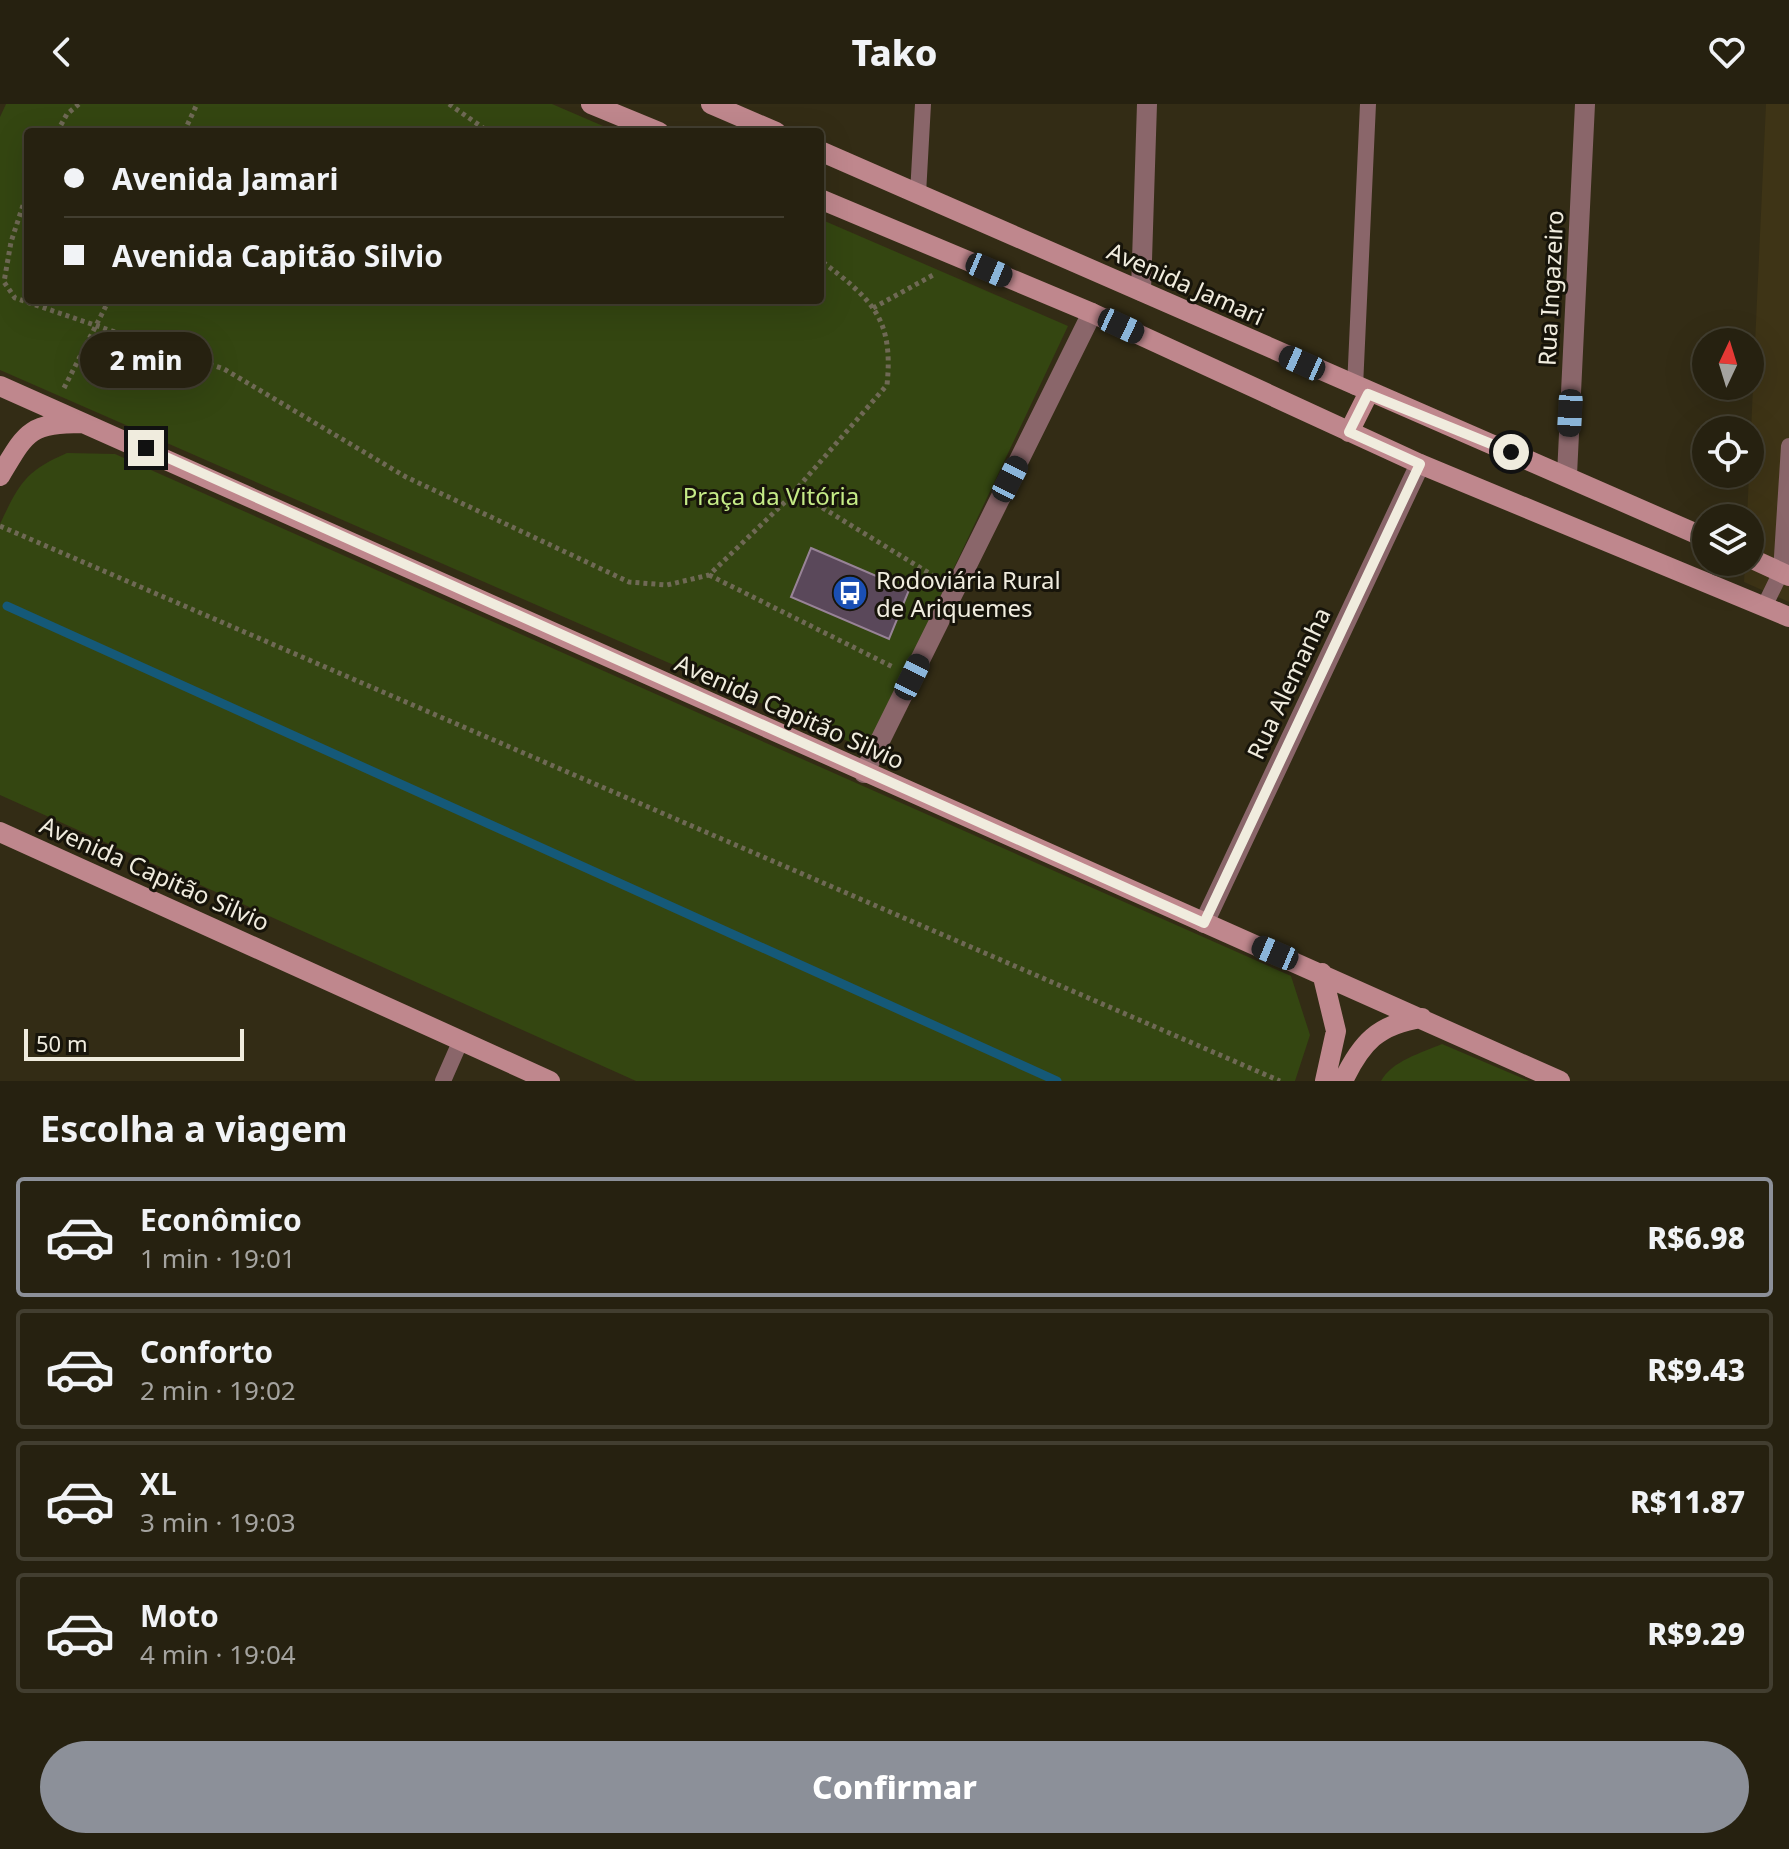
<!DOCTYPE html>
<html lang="pt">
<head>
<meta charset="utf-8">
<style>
	body { margin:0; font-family:"Noto Sans",sans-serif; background:#2e2919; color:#f1f3f6; height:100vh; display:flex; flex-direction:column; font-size:30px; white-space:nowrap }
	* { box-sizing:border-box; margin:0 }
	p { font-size:26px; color:#a4a39f }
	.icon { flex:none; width:44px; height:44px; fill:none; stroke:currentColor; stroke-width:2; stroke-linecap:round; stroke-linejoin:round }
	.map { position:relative; height:977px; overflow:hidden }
	.panel { display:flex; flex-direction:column; background:#262110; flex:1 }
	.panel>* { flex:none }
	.hud { position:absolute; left:24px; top:24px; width:800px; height:176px; border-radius:8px; box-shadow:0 8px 32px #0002,0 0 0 2px #423e30; display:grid; align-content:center; height:176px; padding:0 40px; background:#262110 }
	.needle { width:52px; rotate:4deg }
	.controls { position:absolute; left:1692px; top:224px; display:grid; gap:16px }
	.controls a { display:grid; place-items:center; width:72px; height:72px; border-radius:50%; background:#262110; box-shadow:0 8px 32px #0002,0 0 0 2px #423e30; font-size:40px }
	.scale { position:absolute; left:24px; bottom:20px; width:220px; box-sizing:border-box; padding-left:8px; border:4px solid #f0ecde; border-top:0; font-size:22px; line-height:28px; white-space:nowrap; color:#f0ecde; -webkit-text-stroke:6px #17140a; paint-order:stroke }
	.end { position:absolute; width:36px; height:36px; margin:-18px; border:10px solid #f0ecde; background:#111; box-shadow:0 0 0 4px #111 }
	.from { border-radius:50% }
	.bubble { position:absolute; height:56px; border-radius:28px; background:#262110; box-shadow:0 8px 32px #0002,0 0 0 2px #423e30; font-size:26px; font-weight:800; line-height:56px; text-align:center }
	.car { position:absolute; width:24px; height:48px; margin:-24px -12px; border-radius:10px; box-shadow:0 0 6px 2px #0007; background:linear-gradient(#222 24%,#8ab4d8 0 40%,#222 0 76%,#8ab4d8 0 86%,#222 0) }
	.hud b { display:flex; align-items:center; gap:28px; height:76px; font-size:30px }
	.hud b+b { border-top:2px solid #423e30 }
	.hud i { width:20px; height:20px; background:#f1f3f6 }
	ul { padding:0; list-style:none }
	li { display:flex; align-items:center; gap:24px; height:120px; margin:0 16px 12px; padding:0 24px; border:4px solid #423e30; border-radius:8px }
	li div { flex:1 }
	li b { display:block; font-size:30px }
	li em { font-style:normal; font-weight:800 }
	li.on { border-color:#8c9099 }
	li>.icon { width:72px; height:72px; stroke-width:1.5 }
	h2 { padding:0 40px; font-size:36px; line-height:96px }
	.action { display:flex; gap:16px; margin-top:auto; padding:16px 40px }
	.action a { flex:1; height:92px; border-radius:48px; background:#8c9099; color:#fff; font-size:32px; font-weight:800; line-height:92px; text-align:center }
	header { display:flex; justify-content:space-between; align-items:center; height:104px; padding:0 40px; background:#262110; font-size:36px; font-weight:800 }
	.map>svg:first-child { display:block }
	.built { fill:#3e3416 }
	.green { fill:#344611 }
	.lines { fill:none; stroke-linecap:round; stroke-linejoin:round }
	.stream { stroke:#155978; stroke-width:9 }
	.building { fill:#5a485a; stroke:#988397; stroke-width:2 }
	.path { stroke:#6f6955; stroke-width:5; stroke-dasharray:4 4; stroke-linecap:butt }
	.lane { stroke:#8a666a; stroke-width:16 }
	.street { stroke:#8a666a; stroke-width:20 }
	.secondary { stroke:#bf878d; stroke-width:20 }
	.route { stroke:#f0ecde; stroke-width:10 }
	.labels { text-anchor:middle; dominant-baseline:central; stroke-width:6; stroke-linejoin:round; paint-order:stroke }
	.street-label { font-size:24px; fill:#f0ecde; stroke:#17140a }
	.park-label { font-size:24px; fill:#c5eb87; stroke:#17140a }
	.poi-label { font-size:24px; fill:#f0ecde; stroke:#17140a; text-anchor:start }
</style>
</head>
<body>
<header><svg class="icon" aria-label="back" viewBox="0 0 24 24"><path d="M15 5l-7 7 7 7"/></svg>Tako<svg class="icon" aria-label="heart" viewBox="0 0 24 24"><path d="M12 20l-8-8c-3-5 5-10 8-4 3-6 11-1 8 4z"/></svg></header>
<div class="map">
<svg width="1789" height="977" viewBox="0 0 1789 977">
	<rect width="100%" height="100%" fill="#332c15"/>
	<path class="built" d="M1766,0H1789V498L1744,478L1745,458H1750V414H1747Z"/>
	<path class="green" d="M6,0H552L617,28H28V196H820V115L1068,222L868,646L0,266V13Z
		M67,349L115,350L1291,872L1310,931L1295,977H636L0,691V420C19,380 25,367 67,349Z
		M1442,940L1529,977H1381C1392,957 1421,949 1442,940Z"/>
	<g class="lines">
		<path class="stream" d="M7,502L1057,977"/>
	</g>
	<path class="building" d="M811,444L909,486L889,535L791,493Z"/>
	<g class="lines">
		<path class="path" d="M449,0L489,28
			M57,28L67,10L79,0
			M184,28L197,0
			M28,86L11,138L4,178L15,194L224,265L406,373L629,478L667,481L709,471L787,396L887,281C894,213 871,195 820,156
			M873,204L935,170
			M64,284L109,196
			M795,387L937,474
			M0,422L1280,977
			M709,471L893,563"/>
		<path class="lane" d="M918,90L923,0
			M1355,283L1368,0
			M1764,503L1781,468L1789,342
			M443,977L461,936"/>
		<path class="street" d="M1141,187L1147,0
			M1567,371L1585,0
			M864,669L1092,209
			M1204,819L1420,360"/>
		<path class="secondary" d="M591,0L659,28
			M711,0L776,28
			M820,47L1706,434
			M820,95L1092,209L1420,360L1789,513
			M0,282L1560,977
			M1349,328L1368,290
			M0,372C26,329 28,319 81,319
			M1750,454L1789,472
			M0,728L550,977
			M1322,869L1336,927L1325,977
			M1343,977C1361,939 1378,920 1422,914"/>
	</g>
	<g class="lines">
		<path class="route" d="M146,344L1204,819L1420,360L1349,328L1368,290L1511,348"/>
	</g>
	<defs>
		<symbol id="bus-disc" viewBox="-11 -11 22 22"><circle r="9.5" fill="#1a4fb4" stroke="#17140a"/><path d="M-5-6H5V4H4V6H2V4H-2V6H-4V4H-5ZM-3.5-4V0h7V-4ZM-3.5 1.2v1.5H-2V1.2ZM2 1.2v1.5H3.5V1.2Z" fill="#fff"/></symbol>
	</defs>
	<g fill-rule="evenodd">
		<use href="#bus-disc" x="830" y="469" width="40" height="40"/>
	</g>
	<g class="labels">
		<g class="street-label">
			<text transform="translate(1186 179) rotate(24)">Avenida Jamari</text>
			<text transform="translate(1550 184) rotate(-87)">Rua Ingazeiro</text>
			<text transform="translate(1288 579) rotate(-65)">Rua Alemanha</text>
			<text transform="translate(790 607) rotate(24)">Avenida Capitão Silvio</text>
			<text transform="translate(155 769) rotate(24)">Avenida Capitão Silvio</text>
		</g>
		<g class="park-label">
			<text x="771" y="391">Praça da Vitória</text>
		</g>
		<g class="poi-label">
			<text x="876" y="475">Rodoviária Rural<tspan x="876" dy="28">de Ariquemes</tspan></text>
		</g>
	</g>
</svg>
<div class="controls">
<a><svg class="needle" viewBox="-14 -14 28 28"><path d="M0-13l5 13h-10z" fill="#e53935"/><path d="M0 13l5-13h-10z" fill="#a4a39f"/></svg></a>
<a><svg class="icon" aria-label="locate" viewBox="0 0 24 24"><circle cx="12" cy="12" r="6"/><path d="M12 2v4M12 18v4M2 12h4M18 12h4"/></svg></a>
<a><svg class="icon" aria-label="layers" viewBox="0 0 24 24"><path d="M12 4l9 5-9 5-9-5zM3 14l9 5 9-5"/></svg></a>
</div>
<div class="scale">50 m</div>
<i class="end from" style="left:1511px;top:348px"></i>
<i class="end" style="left:146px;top:344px"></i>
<div class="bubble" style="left:80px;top:228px;width:132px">2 min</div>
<i class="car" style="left:989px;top:166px;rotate:113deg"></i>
<i class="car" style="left:1121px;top:222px;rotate:115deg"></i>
<i class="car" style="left:1302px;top:259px;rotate:294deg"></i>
<i class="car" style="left:1570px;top:309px;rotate:183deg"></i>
<i class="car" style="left:1010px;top:375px;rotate:27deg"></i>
<i class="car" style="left:912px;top:573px;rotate:26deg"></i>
<i class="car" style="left:1275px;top:849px;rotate:293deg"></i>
<div class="hud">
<b><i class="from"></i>Avenida Jamari</b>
<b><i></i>Avenida Capitão Silvio</b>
</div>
</div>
<section class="panel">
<h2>Escolha a viagem</h2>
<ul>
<li class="on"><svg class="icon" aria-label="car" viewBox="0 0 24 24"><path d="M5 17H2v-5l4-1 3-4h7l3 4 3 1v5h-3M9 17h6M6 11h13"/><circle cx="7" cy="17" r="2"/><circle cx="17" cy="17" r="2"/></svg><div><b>Econômico</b><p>1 min · 19:01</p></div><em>R$6.98</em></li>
<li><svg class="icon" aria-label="car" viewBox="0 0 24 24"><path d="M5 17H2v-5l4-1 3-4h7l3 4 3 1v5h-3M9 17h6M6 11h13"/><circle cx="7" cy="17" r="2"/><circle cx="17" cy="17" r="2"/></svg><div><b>Conforto</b><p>2 min · 19:02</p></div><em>R$9.43</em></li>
<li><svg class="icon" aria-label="car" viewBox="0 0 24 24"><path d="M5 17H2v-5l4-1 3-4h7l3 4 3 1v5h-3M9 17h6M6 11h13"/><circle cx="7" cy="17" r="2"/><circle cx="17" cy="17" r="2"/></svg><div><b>XL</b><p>3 min · 19:03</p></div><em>R$11.87</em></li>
<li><svg class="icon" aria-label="car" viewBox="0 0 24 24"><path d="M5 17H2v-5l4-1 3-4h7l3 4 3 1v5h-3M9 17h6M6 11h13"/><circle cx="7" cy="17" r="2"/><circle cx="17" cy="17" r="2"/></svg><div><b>Moto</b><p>4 min · 19:04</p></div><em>R$9.29</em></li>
</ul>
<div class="action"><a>Confirmar</a></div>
</section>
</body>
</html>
